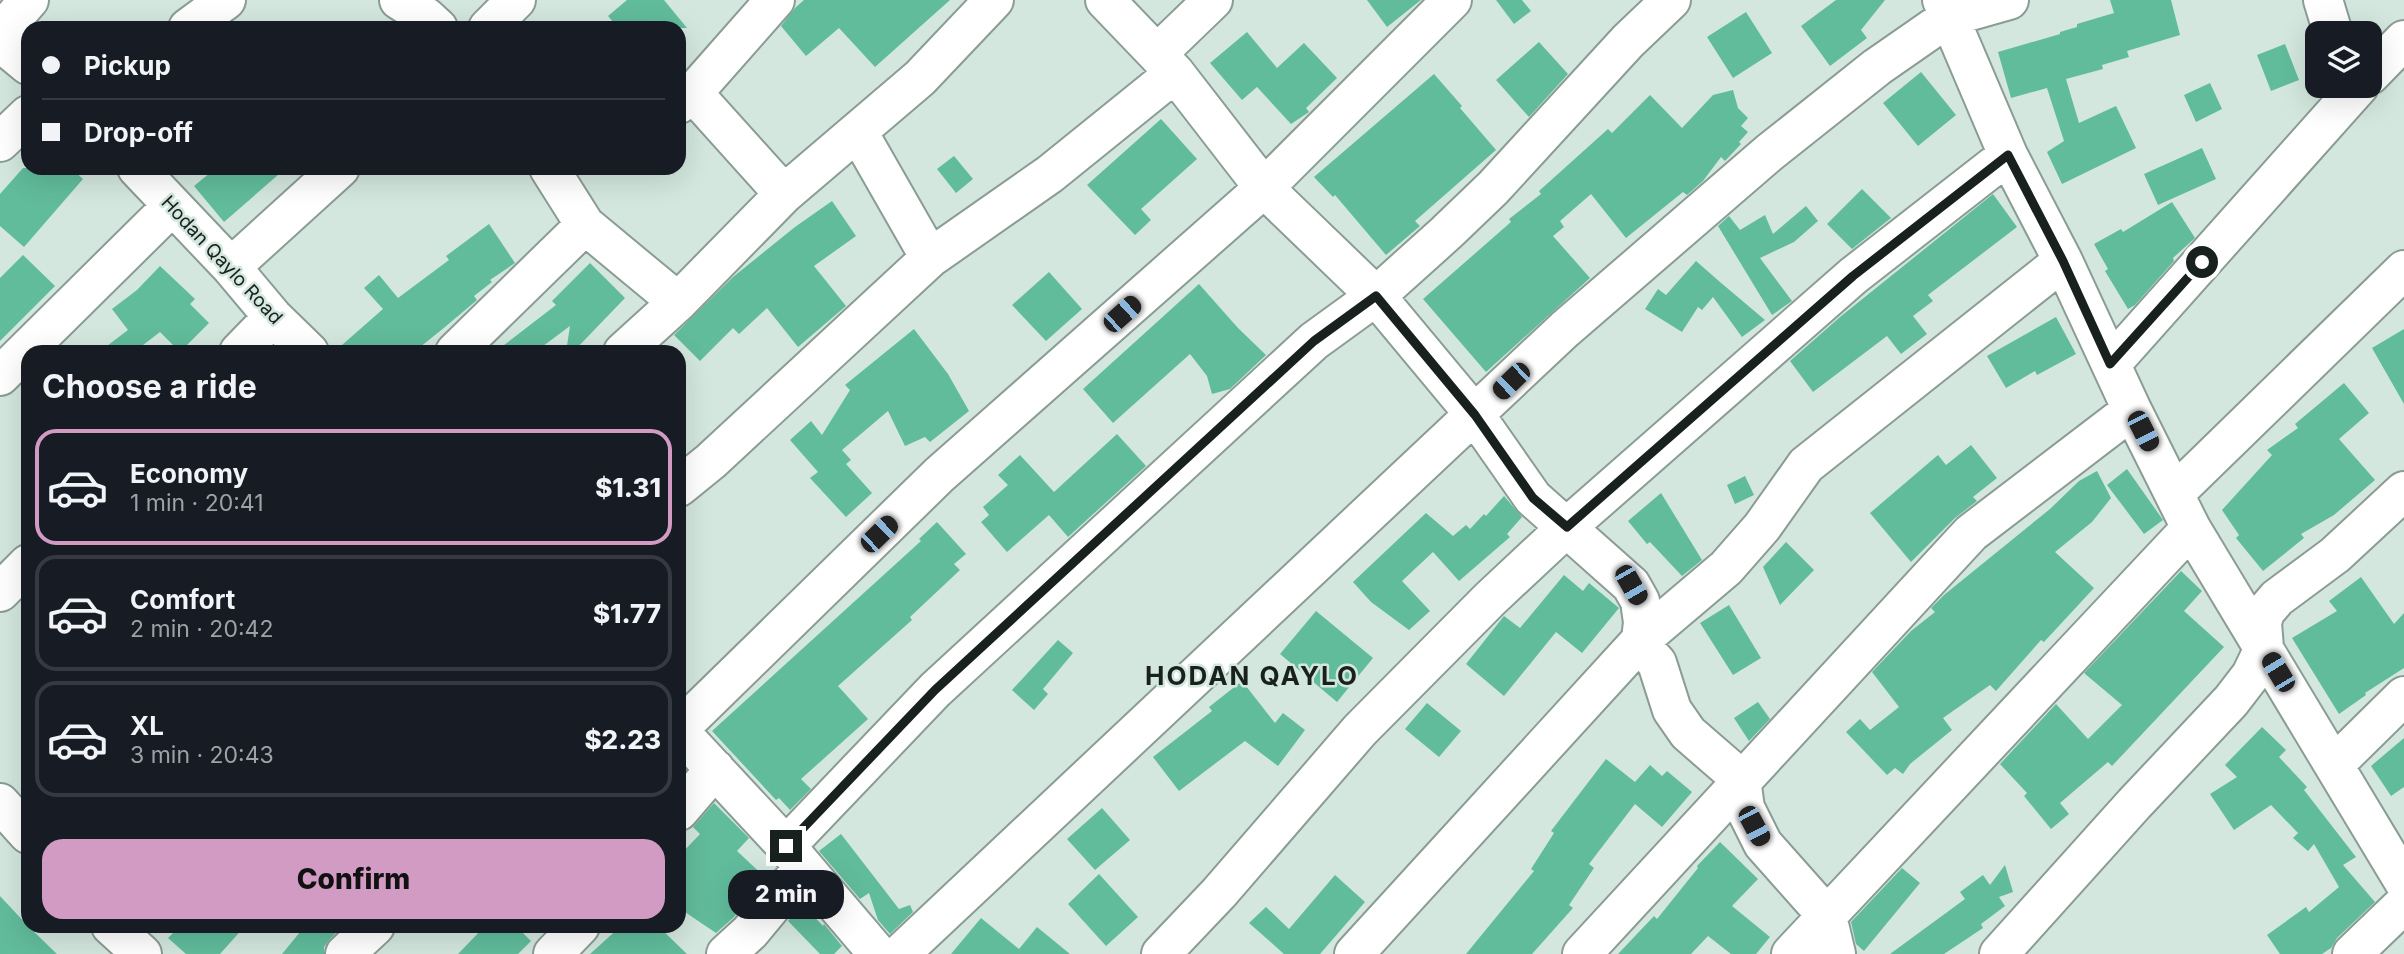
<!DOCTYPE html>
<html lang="en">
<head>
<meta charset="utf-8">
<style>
	body { margin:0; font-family:Inter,sans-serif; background:#20242c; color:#f1f3f6; height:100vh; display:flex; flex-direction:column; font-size:26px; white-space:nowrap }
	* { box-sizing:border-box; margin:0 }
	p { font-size:23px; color:#9ea1a6 }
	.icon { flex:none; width:38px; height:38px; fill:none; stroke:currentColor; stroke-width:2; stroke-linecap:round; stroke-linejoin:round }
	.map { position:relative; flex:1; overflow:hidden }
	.drawer { position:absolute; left:21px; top:345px; width:665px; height:588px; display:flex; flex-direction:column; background:#171b24; border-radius:21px; box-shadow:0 7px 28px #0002 }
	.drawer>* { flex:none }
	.top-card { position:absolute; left:21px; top:21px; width:665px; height:154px; border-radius:21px; box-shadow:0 7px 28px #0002; display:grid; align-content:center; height:154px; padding:0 21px; background:#171b24 }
	.fabs { position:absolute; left:2305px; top:21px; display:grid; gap:14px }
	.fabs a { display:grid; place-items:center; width:77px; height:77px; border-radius:14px; background:#171b24; box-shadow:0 7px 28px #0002; font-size:35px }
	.end { position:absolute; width:32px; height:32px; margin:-16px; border:9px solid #19211e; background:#fff; box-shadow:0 0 0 4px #fff }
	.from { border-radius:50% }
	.bubble { position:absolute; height:49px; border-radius:21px; background:#171b24; box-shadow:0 7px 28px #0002; font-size:23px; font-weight:800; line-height:49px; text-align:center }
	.car { position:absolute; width:21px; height:42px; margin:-21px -10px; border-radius:9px; box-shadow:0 0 5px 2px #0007; background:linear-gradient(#222 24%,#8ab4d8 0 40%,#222 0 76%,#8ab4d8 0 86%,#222 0) }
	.top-card b { display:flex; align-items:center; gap:24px; height:66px; font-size:26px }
	.top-card b+b { border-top:2px solid #363941 }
	.top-card i { width:18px; height:18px; background:#f1f3f6 }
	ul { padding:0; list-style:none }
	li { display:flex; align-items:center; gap:21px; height:116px; margin:0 14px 10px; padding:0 7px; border:4px solid #363941; border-radius:21px }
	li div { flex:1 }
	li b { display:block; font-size:26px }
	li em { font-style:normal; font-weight:800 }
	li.current { border-color:#d19bc3 }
	li>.icon { width:63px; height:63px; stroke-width:1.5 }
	h2 { padding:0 21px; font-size:32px; line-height:84px }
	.action { display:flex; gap:14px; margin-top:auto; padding:14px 21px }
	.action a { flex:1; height:80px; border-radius:21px; background:#d19bc3; color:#111; font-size:28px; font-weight:800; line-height:80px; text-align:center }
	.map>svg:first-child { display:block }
	.building { fill:#61bc9c }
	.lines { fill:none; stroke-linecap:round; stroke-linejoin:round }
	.minor-casing { stroke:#8a9c94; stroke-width:42 }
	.minor { stroke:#fff; stroke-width:38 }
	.route { stroke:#19211e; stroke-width:9 }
	.labels { text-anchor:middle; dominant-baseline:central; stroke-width:5; stroke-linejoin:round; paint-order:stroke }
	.street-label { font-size:19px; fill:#19211e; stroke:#d3e7de }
	.district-label { font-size:26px; font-weight:bold; letter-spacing:2px; fill:#19211e; stroke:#d3e7de }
</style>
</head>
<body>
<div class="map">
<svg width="2404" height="954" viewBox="0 0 2404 954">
	<rect width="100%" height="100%" fill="#d3e7de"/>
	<path class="building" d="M627,0H664L687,28H618L608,16Z
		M804,0H950L875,67L839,28L806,56L781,26L795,8Z
		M1367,0H1421L1387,27Z
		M1496,0H1522L1531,11L1514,24Z
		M1836,0H1885L1861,30L1867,38L1830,66L1801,26Z
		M2110,0H2171L2180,35L2127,51L2129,57L2102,65L2103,69L2066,79L2079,123L2116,106L2136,148L2062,184L2047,152L2064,141L2047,88L2011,98L1998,52L2060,34V32L2077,27V24L2114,13Z
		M1746,12L1772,53L1733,78L1707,37Z
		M1247,32L1277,68L1304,43L1337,78L1306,108L1309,112L1291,124L1257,87L1242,100L1210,63Z
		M1539,42L1568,74L1529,117L1496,80Z
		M2285,44L2299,80L2271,91L2257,55Z
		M1921,72L1956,115L1918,146L1883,103Z
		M1434,74L1462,106L1460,108L1496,150L1415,221L1420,226L1386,255L1335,195L1333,197L1314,177Z
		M2210,83L2222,109L2196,122L2184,95Z
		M1733,90L1738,108L1748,118L1741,126L1748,132L1739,142L1741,144L1725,161L1721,157L1703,181L1687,195L1683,192L1626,238L1591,194L1560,221L1564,227L1553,236L1590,278L1486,372L1423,299L1511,222L1509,219L1541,194L1539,191L1608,129L1612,133L1650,95L1682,128L1713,95Z
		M1161,119L1197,159L1141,209L1151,220L1135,235L1087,185Z
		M2202,148L2216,179L2158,205L2144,174Z
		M954,156L973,179L956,193L937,169Z
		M23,168H71L83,179L24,247L0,226V194Z
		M216,168H286L224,222L194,186Z
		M1862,189L1891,218L1852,249L1827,224Z
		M1993,194L2017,227L1928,295L1933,301L1913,316L1927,334L1901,354L1887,336L1813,392L1790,361L1840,317Z
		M832,201L856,236L814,266L846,306L798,347L767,308L739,334L733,328L700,361L674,335L733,277L795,227Z
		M2172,202L2195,238L2173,258L2174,261L2135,305L2128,309L2105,271L2108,269L2094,244L2121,229L2123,232Z
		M1806,206L1818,221L1794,242L1760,258L1792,301L1772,315L1718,226L1729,216L1740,230L1765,215L1773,234Z
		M489,224L515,263L490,280L492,282L474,296L477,300L445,327L414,352H334L383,309L364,288L379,275L398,298L449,260L446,256Z
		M23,255L55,286L0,341V278Z
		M1696,261L1720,282L1765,320L1742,337L1713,297L1702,310L1698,307L1682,332L1645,309L1658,289L1666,295Z
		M590,263L625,298L573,352H566L570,326L535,352H495L556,305L552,301Z
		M160,266L195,299L190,304L209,323L180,352L160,332L134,352H99L128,330L112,309L137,290Z
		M1049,272L1082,309L1046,341L1012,305Z
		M1199,284L1238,328L1266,355L1230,389L1212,394L1207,376L1190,354L1113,423L1083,389Z
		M2056,317L2076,354L2037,375L2035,371L2006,388L1987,356Z
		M914,329L948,374L969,411L930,442L925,437L905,446L888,411L842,450L851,460L846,464L872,493L846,517L810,478L818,472L790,440L811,421L822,435L850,390L845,385Z
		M2404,329V404L2372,348Z
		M2344,383L2369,413L2339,439L2375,480L2334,515L2301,534L2304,538L2263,571L2236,538L2239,535L2222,510L2272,455L2267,450L2298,428L2295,424Z
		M1117,434L1146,466L1068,537L1049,515L1007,552L981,522L989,515L983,507L1008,485L998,475L1020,455L1054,492Z
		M1971,445L1997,478L1973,497L1977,501L1955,518L1911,562L1870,513L1938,455L1946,465Z
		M2127,469L2163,520L2144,534L2107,485Z
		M2097,471L2111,498L2092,522L2055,552L2094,588L2044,642L2041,640L1996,691L1990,685L1943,718L1952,730L1910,764L1903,774L1895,768L1887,775L1846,732L1860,719L1870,730L1899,707L1872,672L1911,631L1935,612L1931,608L1944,595L2050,509L2079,481Z
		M1745,476L1754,495L1735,504L1727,485Z
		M1661,493L1702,560L1682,576L1650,542L1647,544L1628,521Z
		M1504,496L1522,517L1507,534L1510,537L1459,581L1433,552L1402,581L1430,611L1409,630L1371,602L1353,582L1426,513L1453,536L1466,525L1470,529L1484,514L1486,516Z
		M937,522L966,554L954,564L960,570L910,617L912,620L838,686L868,719L801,779L811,789L790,810L779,798L776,800L712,731L921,541L919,539Z
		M1786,542L1814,570L1780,605L1763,567Z
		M2181,571L2202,591L2184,611L2224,647L2112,766L2108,762L2060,803L2069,814L2051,829L2024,796L2027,793L2000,764L2056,704L2088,739L2122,705L2084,673Z
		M1564,575L1583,591L1589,583L1619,608L1582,653L1556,632L1504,696L1466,664L1504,616L1520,628Z
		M2361,577L2394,624L2404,613V668L2365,693L2366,695L2339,714L2292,638L2337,611L2329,601Z
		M1729,605L1761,658L1733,675L1700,623Z
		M1316,611L1373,658L1337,702L1280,654Z
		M1058,640L1073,653L1043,689L1048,694L1034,710L1012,690Z
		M1242,681L1275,723L1283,713L1305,730L1278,766L1245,741L1179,791L1153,757L1212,711L1209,707Z
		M1758,702L1770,719L1749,741L1734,718Z
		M1427,703L1461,731L1439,757L1405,729Z
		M2262,727L2286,750L2279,757L2307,787L2304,790L2356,857L2343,865L2375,902L2337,938L2331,948L2322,954H2280L2267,935L2306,907L2309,912L2339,887L2314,844L2308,851L2293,838L2298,833L2271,805L2234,830L2210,794L2237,777L2225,765Z
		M2404,738V787L2391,796L2371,766Z
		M1606,759L1635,782L1650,765L1662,776L1667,771L1692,792L1662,827L1635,804L1589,864L1594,868L1569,905L1573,908L1532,954H1466L1534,871L1531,869L1554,833L1551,831Z
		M714,803L749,838L737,851L766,878L734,917L716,933L679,908V856L700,834L693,827Z
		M1102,808L1130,840L1095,870L1067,839Z
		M841,834L899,909L910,905L913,912L890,934L878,920L869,893L860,899L819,851Z
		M1720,842L1758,879L1732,906L1770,937L1756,954H1731L1708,936L1691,954H1618L1654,916L1657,919L1698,868L1697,866Z
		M2005,865L2013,892L1999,897L2005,906L1981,924L1983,928L1944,954H1890L1965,899L1960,892L1983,875L1990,885Z
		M1902,868L1920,883L1864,951L1856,944L1851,922Z
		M1099,874L1138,917L1106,946L1068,904Z
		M1335,875L1365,902L1320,954H1284L1249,923L1266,907L1289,929Z
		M0,896L28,926L57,954H0Z
		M802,904L823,926L824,924L842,946L834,954H820L788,921Z
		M981,918L1019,949L1037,927L1070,954H951Z
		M180,926H245L220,954H186L168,938Z
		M305,926H343L330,939L324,947V954H282Z
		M485,926H516L531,941L518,954H458Z
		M621,926H658L687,954H590Z"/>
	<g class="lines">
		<defs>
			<path id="minor" d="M399,0L426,17L438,28
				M1105,0L1175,73L1264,188L1376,296L1475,415L1533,498L1631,585L1640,601L1643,622L1641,640L1647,652L1657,663L1672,710L1688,733L1741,779L1745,808L1763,844L1827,916L1836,954
				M1942,0L2008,155L2063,261L2132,410L2191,528L2404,882
				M2323,0L2333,33
				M188,28L226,0
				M488,28L516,0
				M0,33L29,0
				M0,42L28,65
				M1157,54L1213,0
				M2370,75L2404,40
				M693,93L784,194
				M679,104L693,93L775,0
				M858,132L930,258
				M0,142L28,115
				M137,168L231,267L273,317L309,352
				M549,168L585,225L678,302
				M231,267L340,168
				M239,352L273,317
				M455,352L585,225
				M623,352L678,302L784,194L920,78L994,0
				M2111,364L2359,86
				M0,376L172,206
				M679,487L711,461L930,258L1050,174L1175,73
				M2174,494L2404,270
				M0,592L28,564
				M679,729L939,475L1264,188L1452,0
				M679,731L786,846L878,954
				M2334,765L2404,696
				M0,803L28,834
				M679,811L715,769
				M786,846L935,690L1314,341L1376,296L1446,233L1493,188L1628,41L1671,0
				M111,926L142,954
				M345,954L375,926
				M553,954L580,926
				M726,954L750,932L804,867
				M900,954L1565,329L1770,152L1877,67L1949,17L2009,0
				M1161,954L1219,893L1360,730L1490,599L1567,527L1853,276L2008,155
				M1354,954L1641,640L1726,568L1762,527L1806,465L2063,261
				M1582,954L1971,533L2132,410
				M1791,954L2191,528
				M1999,954L2134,804L2231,701L2251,675L2264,648L2262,623L2265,612L2277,598L2335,555L2404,491
				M2352,954L2404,904"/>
		</defs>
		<use href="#minor" class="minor-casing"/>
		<use href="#minor" class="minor"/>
	</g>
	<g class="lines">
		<path class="route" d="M786,846L935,690L1314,341L1376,296L1475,415L1533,498L1567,527L1853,276L2008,155L2063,261L2110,364L2202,262"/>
	</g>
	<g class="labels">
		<g class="street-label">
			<text transform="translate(222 260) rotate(47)">Hodan Qaylo Road</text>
		</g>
		<g class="district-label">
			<text x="1252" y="675">HODAN QAYLO</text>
		</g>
	</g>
</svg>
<div class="fabs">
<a><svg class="icon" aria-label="layers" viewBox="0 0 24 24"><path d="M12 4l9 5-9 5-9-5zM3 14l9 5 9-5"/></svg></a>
</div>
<i class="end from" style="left:2202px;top:262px"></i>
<i class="end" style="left:786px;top:846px"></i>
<div class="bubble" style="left:728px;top:870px;width:116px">2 min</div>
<i class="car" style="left:1122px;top:314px;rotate:48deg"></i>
<i class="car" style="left:1511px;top:381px;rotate:226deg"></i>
<i class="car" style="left:2143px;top:431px;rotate:153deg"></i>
<i class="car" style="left:879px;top:534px;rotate:46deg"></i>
<i class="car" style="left:1631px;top:585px;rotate:150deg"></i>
<i class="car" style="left:2278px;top:672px;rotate:329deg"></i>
<i class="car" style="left:1754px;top:826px;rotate:152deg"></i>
<div class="top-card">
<b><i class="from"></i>Pickup</b>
<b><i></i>Drop-off</b>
</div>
<section class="drawer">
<h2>Choose a ride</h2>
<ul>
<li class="current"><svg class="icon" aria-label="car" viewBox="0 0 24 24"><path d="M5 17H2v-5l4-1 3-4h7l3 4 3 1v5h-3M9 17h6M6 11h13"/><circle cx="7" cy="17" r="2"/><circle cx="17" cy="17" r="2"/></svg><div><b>Economy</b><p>1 min · 20:41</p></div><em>$1.31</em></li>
<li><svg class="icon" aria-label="car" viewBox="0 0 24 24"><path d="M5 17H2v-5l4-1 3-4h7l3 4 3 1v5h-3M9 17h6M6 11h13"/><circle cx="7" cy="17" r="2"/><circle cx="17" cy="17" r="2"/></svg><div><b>Comfort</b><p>2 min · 20:42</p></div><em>$1.77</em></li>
<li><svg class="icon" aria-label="car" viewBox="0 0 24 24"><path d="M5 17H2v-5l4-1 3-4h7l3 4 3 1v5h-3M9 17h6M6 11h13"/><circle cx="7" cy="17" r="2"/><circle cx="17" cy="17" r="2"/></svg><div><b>XL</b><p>3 min · 20:43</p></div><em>$2.23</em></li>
</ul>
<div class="action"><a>Confirm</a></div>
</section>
</div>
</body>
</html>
